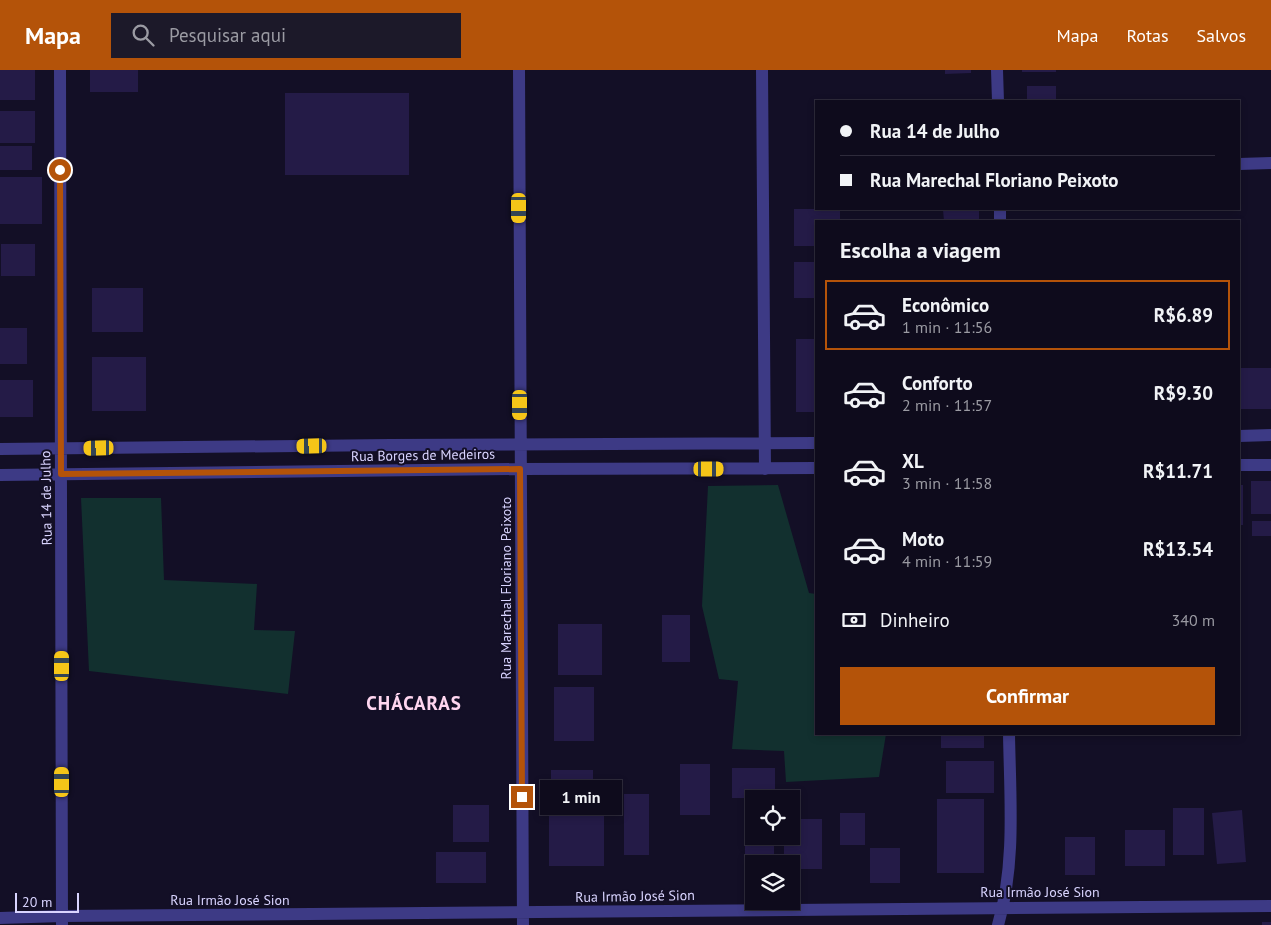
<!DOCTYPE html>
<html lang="pt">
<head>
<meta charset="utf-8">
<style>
	body { margin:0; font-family:"PT Sans",sans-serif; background:#1c1929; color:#f1f3f6; height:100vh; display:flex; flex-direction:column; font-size:19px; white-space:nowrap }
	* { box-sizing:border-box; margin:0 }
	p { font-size:16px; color:#9b9ba3 }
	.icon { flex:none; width:28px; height:28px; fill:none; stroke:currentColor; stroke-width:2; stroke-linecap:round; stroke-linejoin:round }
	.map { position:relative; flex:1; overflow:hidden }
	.drawer { position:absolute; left:815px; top:150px; width:425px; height:515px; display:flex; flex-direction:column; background:#0e0b1c; border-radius:0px; box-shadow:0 2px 8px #0003,0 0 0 1px #2e2b3b }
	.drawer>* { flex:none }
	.top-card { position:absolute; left:815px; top:30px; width:425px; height:110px; border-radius:0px; box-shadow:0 2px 8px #0003,0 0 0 1px #2e2b3b; display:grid; align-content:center; height:110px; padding:0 25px; background:#0e0b1c }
	.tools { position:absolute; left:745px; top:720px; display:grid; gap:10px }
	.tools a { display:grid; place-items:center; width:55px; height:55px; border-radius:0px; background:#0e0b1c; box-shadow:0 2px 8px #0003,0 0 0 1px #2e2b3b; font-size:25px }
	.scale { position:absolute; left:15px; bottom:12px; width:64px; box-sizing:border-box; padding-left:5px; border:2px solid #d9d4ff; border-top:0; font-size:14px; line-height:18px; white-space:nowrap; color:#d9d4ff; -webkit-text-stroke:4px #130f26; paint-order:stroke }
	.end { position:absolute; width:22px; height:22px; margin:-11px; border:6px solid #b45309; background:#fff; box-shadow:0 0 0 2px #fff }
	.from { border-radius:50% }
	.bubble { position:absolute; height:35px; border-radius:0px; background:#0e0b1c; box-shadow:0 2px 8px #0003,0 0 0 1px #2e2b3b; font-size:16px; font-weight:700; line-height:35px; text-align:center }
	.car { position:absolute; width:15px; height:30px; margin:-15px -8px; border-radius:6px; box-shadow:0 0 4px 1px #0007; background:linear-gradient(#f5c518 24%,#345 0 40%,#f5c518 0 76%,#345 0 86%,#f5c518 0) }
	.top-card b { display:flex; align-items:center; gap:18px; height:48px; font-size:19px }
	.top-card b+b { border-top:1px solid #2e2b3b }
	.top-card i { width:12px; height:12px; background:#f1f3f6 }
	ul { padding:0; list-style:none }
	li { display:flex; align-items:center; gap:15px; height:70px; margin:0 10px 8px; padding:0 15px; border:2px solid transparent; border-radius:0px }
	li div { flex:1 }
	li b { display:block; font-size:19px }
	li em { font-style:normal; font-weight:700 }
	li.selected { border-color:#b45309 }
	li>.icon { width:45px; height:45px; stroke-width:1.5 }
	h2 { padding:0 25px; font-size:22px; line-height:60px }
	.pay { display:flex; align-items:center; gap:12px; height:55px; padding:0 25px; font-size:19px }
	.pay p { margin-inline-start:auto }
	.button { display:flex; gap:10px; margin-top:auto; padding:10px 25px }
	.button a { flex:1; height:58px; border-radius:0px; background:#b45309; color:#fff; font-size:20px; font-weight:700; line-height:58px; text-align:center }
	header { display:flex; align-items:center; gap:30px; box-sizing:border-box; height:70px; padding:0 25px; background:#b45309; color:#fff }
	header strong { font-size:24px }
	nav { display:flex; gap:28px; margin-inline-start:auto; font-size:18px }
	.search { width:350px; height:45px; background:#1c1929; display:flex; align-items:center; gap:12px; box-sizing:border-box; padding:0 18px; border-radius:0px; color:#9b9ba3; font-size:19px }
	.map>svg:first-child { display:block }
	.green { fill:#12302f }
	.building { fill:#241b47 }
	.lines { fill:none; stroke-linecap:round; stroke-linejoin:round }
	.minor { stroke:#3d3a85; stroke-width:12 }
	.route { stroke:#b45309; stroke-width:6 }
	.labels { text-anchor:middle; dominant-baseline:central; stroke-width:4; stroke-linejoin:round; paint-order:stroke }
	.street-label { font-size:14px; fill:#d9d4ff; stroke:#130f26 }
	.district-label { font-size:19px; font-weight:bold; letter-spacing:1px; fill:#ffd6f0; stroke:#130f26 }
</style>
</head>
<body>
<header>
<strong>Mapa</strong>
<div class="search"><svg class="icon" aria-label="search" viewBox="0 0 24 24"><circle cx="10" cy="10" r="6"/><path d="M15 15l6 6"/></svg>Pesquisar aqui</div>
<nav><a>Mapa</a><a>Rotas</a><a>Salvos</a></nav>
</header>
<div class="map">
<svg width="1271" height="855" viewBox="0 0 1271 855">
	<rect width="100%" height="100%" fill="#130f26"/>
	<path class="green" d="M778,415L809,523L816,524V664H886L879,707L786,712L784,681L732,679L738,611L719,609L702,536L708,416Z
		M81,428H161L164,510L257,514L254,560L295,561L288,624L89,601Z"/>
	<path class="building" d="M0,0H35V30H0Z
		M90,0H138V22H90Z
		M945,0H971V3L945,4Z
		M1022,0H1056V2H1022Z
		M1027,16H1056V31H1027Z
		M285,23H409V105H285Z
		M0,41H35V73H0Z
		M0,76H32V100H0Z
		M0,107H42V154H0Z
		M794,139H840V151H816V176H794Z
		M979,139V151H944L943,140Z
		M1,174H35V206H1Z
		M794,192H816V228H794Z
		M92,218H143V262H92Z
		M0,258H27V294H0Z
		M796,269H816V342H796Z
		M92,287H146V341H92Z
		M1239,298H1271V339H1239Z
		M0,310H33V347H0Z
		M1251,411H1271V444H1251Z
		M1239,415H1243V455H1239Z
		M1252,451H1271V466H1252Z
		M662,545H690V592H662Z
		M558,554H602V605H558Z
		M554,617H594V671H554Z
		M941,664H984V678H941Z
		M946,691H994V723H946Z
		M680,694H710V745H680Z
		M732,698H775V728H732Z
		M551,700H593V726H551Z
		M624,724H649V785H624Z
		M937,729H984V803H937Z
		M453,735H489V772H453Z
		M1173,738H1204V785H1173Z
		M1242,740L1246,792L1217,794L1212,743Z
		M549,742H604V796H549Z
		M840,743H865V775H840Z
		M791,749H822V799H791V794H784V766H791Z
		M745,755H754V766H774V793H745Z
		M1125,760H1165V796H1125Z
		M1065,767H1095V805H1065Z
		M870,778H900V813H870Z
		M436,782H486V813H436Z
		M1262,852H1271V855H1262Z"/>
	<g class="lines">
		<path class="minor" d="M60,0L62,855
			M519,0L523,855
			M762,0L765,399
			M997,0L998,31
			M1239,94L1271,93
			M1000,139V151
			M1239,366L1271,365
			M0,379L390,375L816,373
			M1239,395H1271
			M0,405L520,399L816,398
			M0,848L62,846L1271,836
			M998,855C1016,794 1010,727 1009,664"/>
	</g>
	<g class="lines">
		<path class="route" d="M60,100L61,404L520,399L522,727"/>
	</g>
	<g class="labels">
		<g class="street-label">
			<text transform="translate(423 385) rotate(-1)">Rua Borges de Medeiros</text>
			<text transform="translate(46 428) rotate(-91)">Rua 14 de Julho</text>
			<text transform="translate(506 518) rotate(-90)">Rua Marechal Floriano Peixoto</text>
			<text x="1040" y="822">Rua Irmão José Sion</text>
			<text transform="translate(635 826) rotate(-1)">Rua Irmão José Sion</text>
			<text x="230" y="830">Rua Irmão José Sion</text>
		</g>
		<g class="district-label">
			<text x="414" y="633">CHÁCARAS</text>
		</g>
	</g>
</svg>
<div class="tools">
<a><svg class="icon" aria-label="locate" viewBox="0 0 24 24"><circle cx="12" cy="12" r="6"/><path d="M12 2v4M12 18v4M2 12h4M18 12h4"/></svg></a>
<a><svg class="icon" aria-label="layers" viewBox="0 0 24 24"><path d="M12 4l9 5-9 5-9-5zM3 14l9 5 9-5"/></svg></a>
</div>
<div class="scale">20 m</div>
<i class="end from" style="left:60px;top:100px"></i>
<i class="end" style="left:522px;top:727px"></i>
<div class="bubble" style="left:540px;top:710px;width:82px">1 min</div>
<i class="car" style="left:519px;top:138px;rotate:180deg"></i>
<i class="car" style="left:520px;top:335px;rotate:180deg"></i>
<i class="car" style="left:312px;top:376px;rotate:269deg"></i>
<i class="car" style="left:99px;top:378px;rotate:269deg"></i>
<i class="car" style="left:709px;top:399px;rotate:90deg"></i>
<i class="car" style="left:62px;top:596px;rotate:0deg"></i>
<i class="car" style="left:62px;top:712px;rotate:0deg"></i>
<div class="top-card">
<b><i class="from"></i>Rua 14 de Julho</b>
<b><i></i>Rua Marechal Floriano Peixoto</b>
</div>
<section class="drawer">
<h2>Escolha a viagem</h2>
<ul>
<li class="selected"><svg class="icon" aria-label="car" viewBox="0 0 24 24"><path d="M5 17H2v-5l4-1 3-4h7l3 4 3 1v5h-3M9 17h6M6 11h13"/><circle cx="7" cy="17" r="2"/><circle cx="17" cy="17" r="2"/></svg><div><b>Econômico</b><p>1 min · 11:56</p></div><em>R$6.89</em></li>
<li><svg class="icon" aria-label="car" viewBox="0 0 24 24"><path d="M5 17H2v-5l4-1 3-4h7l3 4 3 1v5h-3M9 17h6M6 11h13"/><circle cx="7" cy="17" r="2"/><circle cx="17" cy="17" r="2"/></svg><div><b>Conforto</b><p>2 min · 11:57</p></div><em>R$9.30</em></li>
<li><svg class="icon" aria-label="car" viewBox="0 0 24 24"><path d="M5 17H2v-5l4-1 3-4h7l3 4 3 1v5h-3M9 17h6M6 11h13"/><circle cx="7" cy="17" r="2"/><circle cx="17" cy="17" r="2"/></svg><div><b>XL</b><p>3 min · 11:58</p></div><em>R$11.71</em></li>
<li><svg class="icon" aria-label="car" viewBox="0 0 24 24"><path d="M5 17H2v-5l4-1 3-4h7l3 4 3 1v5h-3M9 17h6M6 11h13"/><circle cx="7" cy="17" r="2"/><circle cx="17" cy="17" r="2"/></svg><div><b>Moto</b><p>4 min · 11:59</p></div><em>R$13.54</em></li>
</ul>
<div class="pay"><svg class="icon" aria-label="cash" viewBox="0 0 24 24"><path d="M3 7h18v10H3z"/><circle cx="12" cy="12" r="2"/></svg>Dinheiro<p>340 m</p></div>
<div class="button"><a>Confirmar</a></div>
</section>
</div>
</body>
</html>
